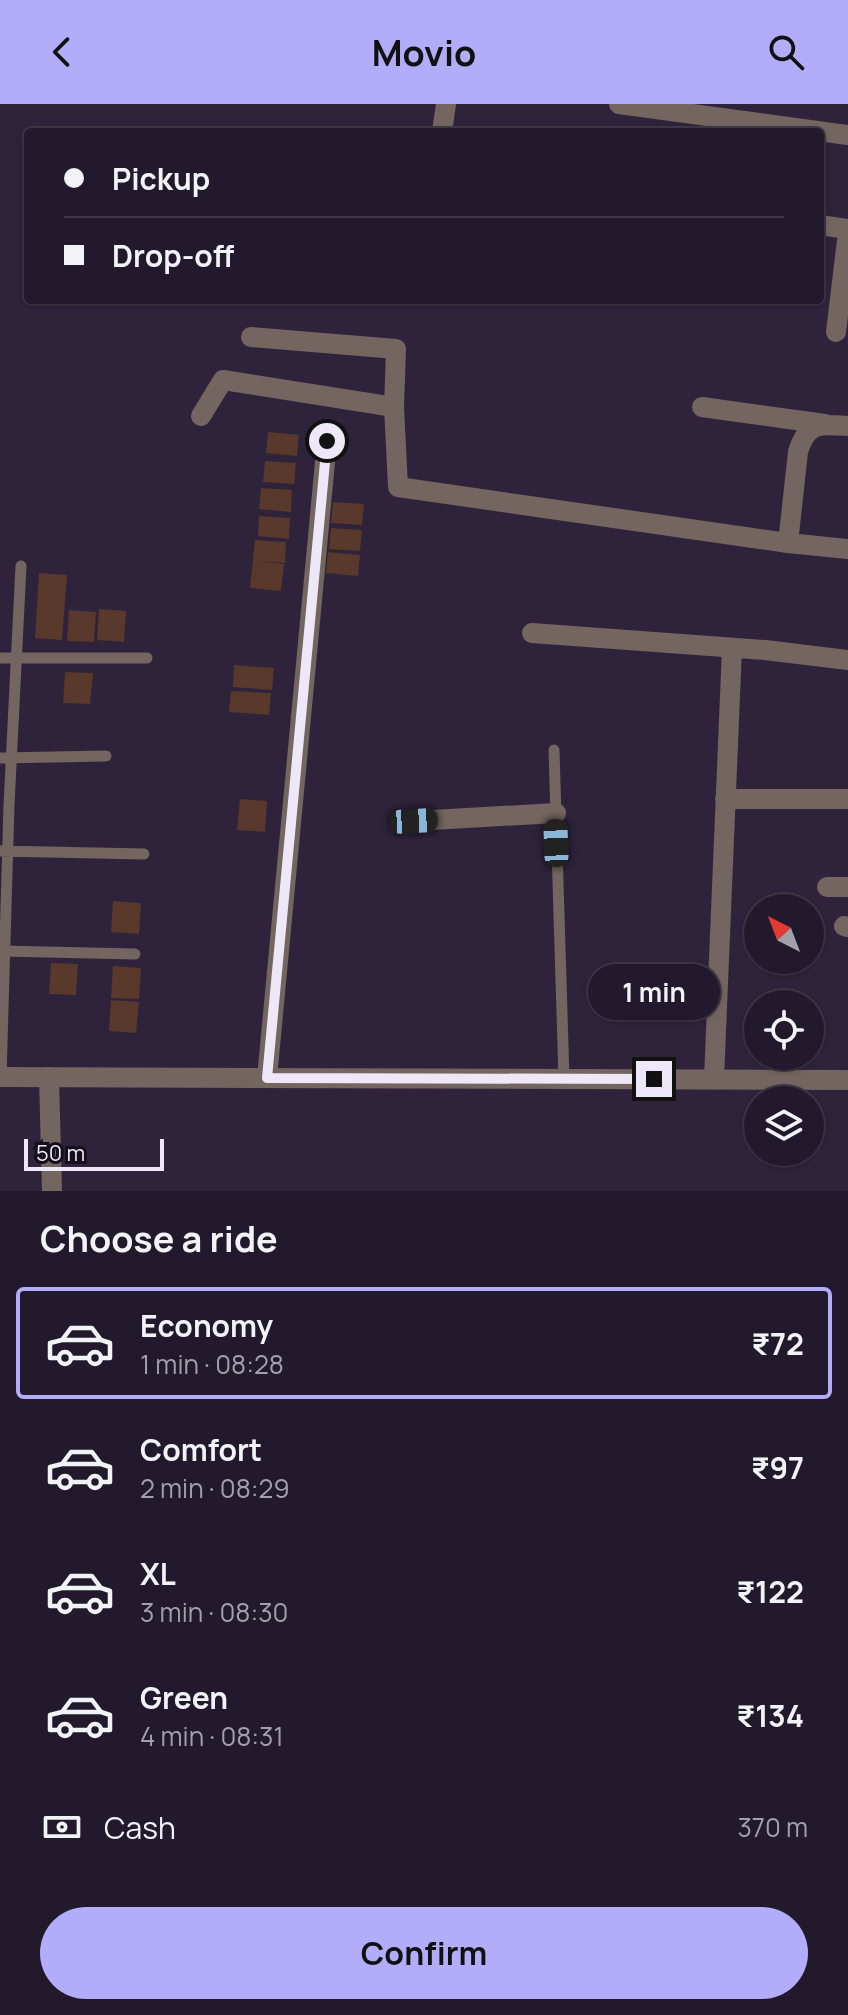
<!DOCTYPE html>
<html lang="en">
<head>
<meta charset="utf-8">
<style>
	body { margin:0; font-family:Manrope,sans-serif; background:#2a2334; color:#f1f3f6; height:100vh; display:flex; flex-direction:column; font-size:30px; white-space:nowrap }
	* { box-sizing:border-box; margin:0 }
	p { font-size:26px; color:#a2a1a9 }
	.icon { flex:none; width:44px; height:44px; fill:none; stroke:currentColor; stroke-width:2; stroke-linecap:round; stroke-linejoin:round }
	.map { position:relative; height:1087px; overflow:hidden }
	.drawer { display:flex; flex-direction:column; background:#221a2c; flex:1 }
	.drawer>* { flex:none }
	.banner { position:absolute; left:24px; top:24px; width:800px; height:176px; border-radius:8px; box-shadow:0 2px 6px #0004,0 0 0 2px #3f3848; display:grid; align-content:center; height:176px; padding:0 40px; background:#221a2c }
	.needle { width:52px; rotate:318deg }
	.buttons { position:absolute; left:744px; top:790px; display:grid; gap:16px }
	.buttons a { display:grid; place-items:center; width:80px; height:80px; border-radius:50%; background:#221a2c; box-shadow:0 2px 6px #0004,0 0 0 2px #3f3848; font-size:40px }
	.scale { position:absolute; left:24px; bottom:20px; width:140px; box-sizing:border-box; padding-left:8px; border:4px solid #eee7f7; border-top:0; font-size:22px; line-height:28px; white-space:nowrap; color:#eee7f7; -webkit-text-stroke:6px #140f1a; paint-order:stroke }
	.end { position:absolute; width:36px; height:36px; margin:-18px; border:10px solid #eee7f7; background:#111; box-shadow:0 0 0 4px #111 }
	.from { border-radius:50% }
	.bubble { position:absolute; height:56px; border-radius:28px; background:#221a2c; box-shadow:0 2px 6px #0004,0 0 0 2px #3f3848; font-size:26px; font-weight:700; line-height:56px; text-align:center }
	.car { position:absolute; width:24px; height:48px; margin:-24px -12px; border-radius:10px; box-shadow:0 0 6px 2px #0007; background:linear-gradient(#222 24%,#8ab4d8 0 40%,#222 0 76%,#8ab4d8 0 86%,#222 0) }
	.banner b { display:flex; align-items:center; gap:28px; height:76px; font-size:30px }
	.banner b+b { border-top:2px solid #3f3848 }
	.banner i { width:20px; height:20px; background:#f1f3f6 }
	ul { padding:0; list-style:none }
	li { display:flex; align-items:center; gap:24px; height:112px; margin:0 16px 12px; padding:0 24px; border:4px solid transparent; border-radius:8px }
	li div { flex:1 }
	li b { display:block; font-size:30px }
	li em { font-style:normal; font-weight:700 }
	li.selected { border-color:#b3acf9 }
	li>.icon { width:72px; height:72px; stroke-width:1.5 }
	h2 { padding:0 40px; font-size:36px; line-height:96px }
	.pay { display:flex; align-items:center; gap:20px; height:88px; padding:0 40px; font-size:30px }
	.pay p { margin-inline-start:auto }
	.button { display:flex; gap:16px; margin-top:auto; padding:16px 40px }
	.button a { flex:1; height:92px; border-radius:48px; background:#b3acf9; color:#111; font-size:32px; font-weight:700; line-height:92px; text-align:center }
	header { display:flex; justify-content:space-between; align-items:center; height:104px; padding:0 40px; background:#b3acf9; color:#111; font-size:36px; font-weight:700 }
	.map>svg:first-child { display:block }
	.building { fill:#58392b }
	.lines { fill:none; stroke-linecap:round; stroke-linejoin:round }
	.service { stroke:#73655f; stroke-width:11 }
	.minor { stroke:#73655f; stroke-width:20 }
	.tertiary { stroke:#73655f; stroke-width:20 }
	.route { stroke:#eee7f7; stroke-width:10 }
</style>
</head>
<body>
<header><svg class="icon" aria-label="back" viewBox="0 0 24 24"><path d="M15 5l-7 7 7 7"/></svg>Movio<svg class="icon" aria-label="search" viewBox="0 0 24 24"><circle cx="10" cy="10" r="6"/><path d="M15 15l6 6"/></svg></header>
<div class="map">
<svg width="848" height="1087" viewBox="0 0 848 1087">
	<rect width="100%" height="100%" fill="#2e233b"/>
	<path class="building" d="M268,328L299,331L297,352L266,349Z
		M265,357L296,359L294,380L263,378Z
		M261,384L292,386L291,408L259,405Z
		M333,398L364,400L362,421L331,419Z
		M259,412L290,414L289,435L258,432Z
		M331,424L362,426L360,447L329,445Z
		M255,436L286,438L285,459L256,457L284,460L281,487L250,484Z
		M328,448L360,451L358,472L326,469Z
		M39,469L67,471L62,536L35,534Z
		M99,505L126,507L124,538L97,536Z
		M69,506L96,508L94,538L67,537Z
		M234,561L274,564L272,586L233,583Z
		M65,568L93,569L90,600L63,599Z
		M231,587L271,589L269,611L229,608Z
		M240,695L267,697L265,728L237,726Z
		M113,797L141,799L139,830L111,828Z
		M51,859L78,860L76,891L49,890Z
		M113,862L141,864L139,895L111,894Z
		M111,896L139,898L136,929L109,927Z"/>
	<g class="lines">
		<path class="service" d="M0,554H147
			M554,646L564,975
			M0,654L106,652
			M0,747L144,750
			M1,847L135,850
			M1,973L9,701L21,462"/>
		<path class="minor" d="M619,0L848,31
			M442,28L446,0
			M820,121L848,125
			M836,228L848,128
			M251,233L396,245L394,303
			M702,303L825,320
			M201,312L223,276L394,303L398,383L788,439L848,445
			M788,439L798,348C807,318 820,320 848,322
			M532,529L765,546L848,556
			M725,695H848
			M414,717L556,709
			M827,783H848
			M844,822L848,823
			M49,973L52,1087
			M267,974L327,337
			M714,975L732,544"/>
		<path class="tertiary" d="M0,973L848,976"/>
	</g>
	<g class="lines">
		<path class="route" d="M327,337L267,974L654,975"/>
	</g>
</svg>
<div class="buttons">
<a><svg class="needle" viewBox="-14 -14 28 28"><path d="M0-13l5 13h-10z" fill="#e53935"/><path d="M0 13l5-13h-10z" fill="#a2a1a9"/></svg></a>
<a><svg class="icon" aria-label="locate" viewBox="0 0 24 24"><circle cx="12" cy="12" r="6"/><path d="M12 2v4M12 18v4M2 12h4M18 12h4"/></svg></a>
<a><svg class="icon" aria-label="layers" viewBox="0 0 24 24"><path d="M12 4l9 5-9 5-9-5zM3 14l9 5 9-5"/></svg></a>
</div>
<div class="scale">50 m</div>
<i class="end from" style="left:327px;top:337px"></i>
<i class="end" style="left:654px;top:975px"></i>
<div class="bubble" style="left:588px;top:860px;width:132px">1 min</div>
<i class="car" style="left:414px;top:717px;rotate:87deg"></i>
<i class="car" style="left:556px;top:739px;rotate:358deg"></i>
<div class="banner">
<b><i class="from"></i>Pickup</b>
<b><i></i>Drop-off</b>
</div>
</div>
<section class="drawer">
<h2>Choose a ride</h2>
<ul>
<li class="selected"><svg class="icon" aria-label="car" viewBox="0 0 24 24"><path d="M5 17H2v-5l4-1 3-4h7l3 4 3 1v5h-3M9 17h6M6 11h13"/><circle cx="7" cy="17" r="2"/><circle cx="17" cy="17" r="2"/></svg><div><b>Economy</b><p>1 min · 08:28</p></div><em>₹72</em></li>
<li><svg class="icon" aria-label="car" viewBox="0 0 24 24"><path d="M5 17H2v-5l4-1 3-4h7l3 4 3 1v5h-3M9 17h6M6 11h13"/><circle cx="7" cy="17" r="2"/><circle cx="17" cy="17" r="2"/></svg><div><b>Comfort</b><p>2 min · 08:29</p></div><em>₹97</em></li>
<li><svg class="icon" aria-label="car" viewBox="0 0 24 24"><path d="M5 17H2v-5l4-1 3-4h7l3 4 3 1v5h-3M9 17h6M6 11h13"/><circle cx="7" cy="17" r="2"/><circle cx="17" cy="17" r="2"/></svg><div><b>XL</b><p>3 min · 08:30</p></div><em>₹122</em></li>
<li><svg class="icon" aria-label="car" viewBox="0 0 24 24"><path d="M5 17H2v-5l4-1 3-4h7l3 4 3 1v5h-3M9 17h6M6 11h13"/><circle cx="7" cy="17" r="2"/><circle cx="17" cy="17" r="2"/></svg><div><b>Green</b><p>4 min · 08:31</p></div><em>₹134</em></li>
</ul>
<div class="pay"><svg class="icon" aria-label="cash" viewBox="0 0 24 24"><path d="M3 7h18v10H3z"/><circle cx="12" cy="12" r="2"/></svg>Cash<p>370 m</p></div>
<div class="button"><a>Confirm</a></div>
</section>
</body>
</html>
